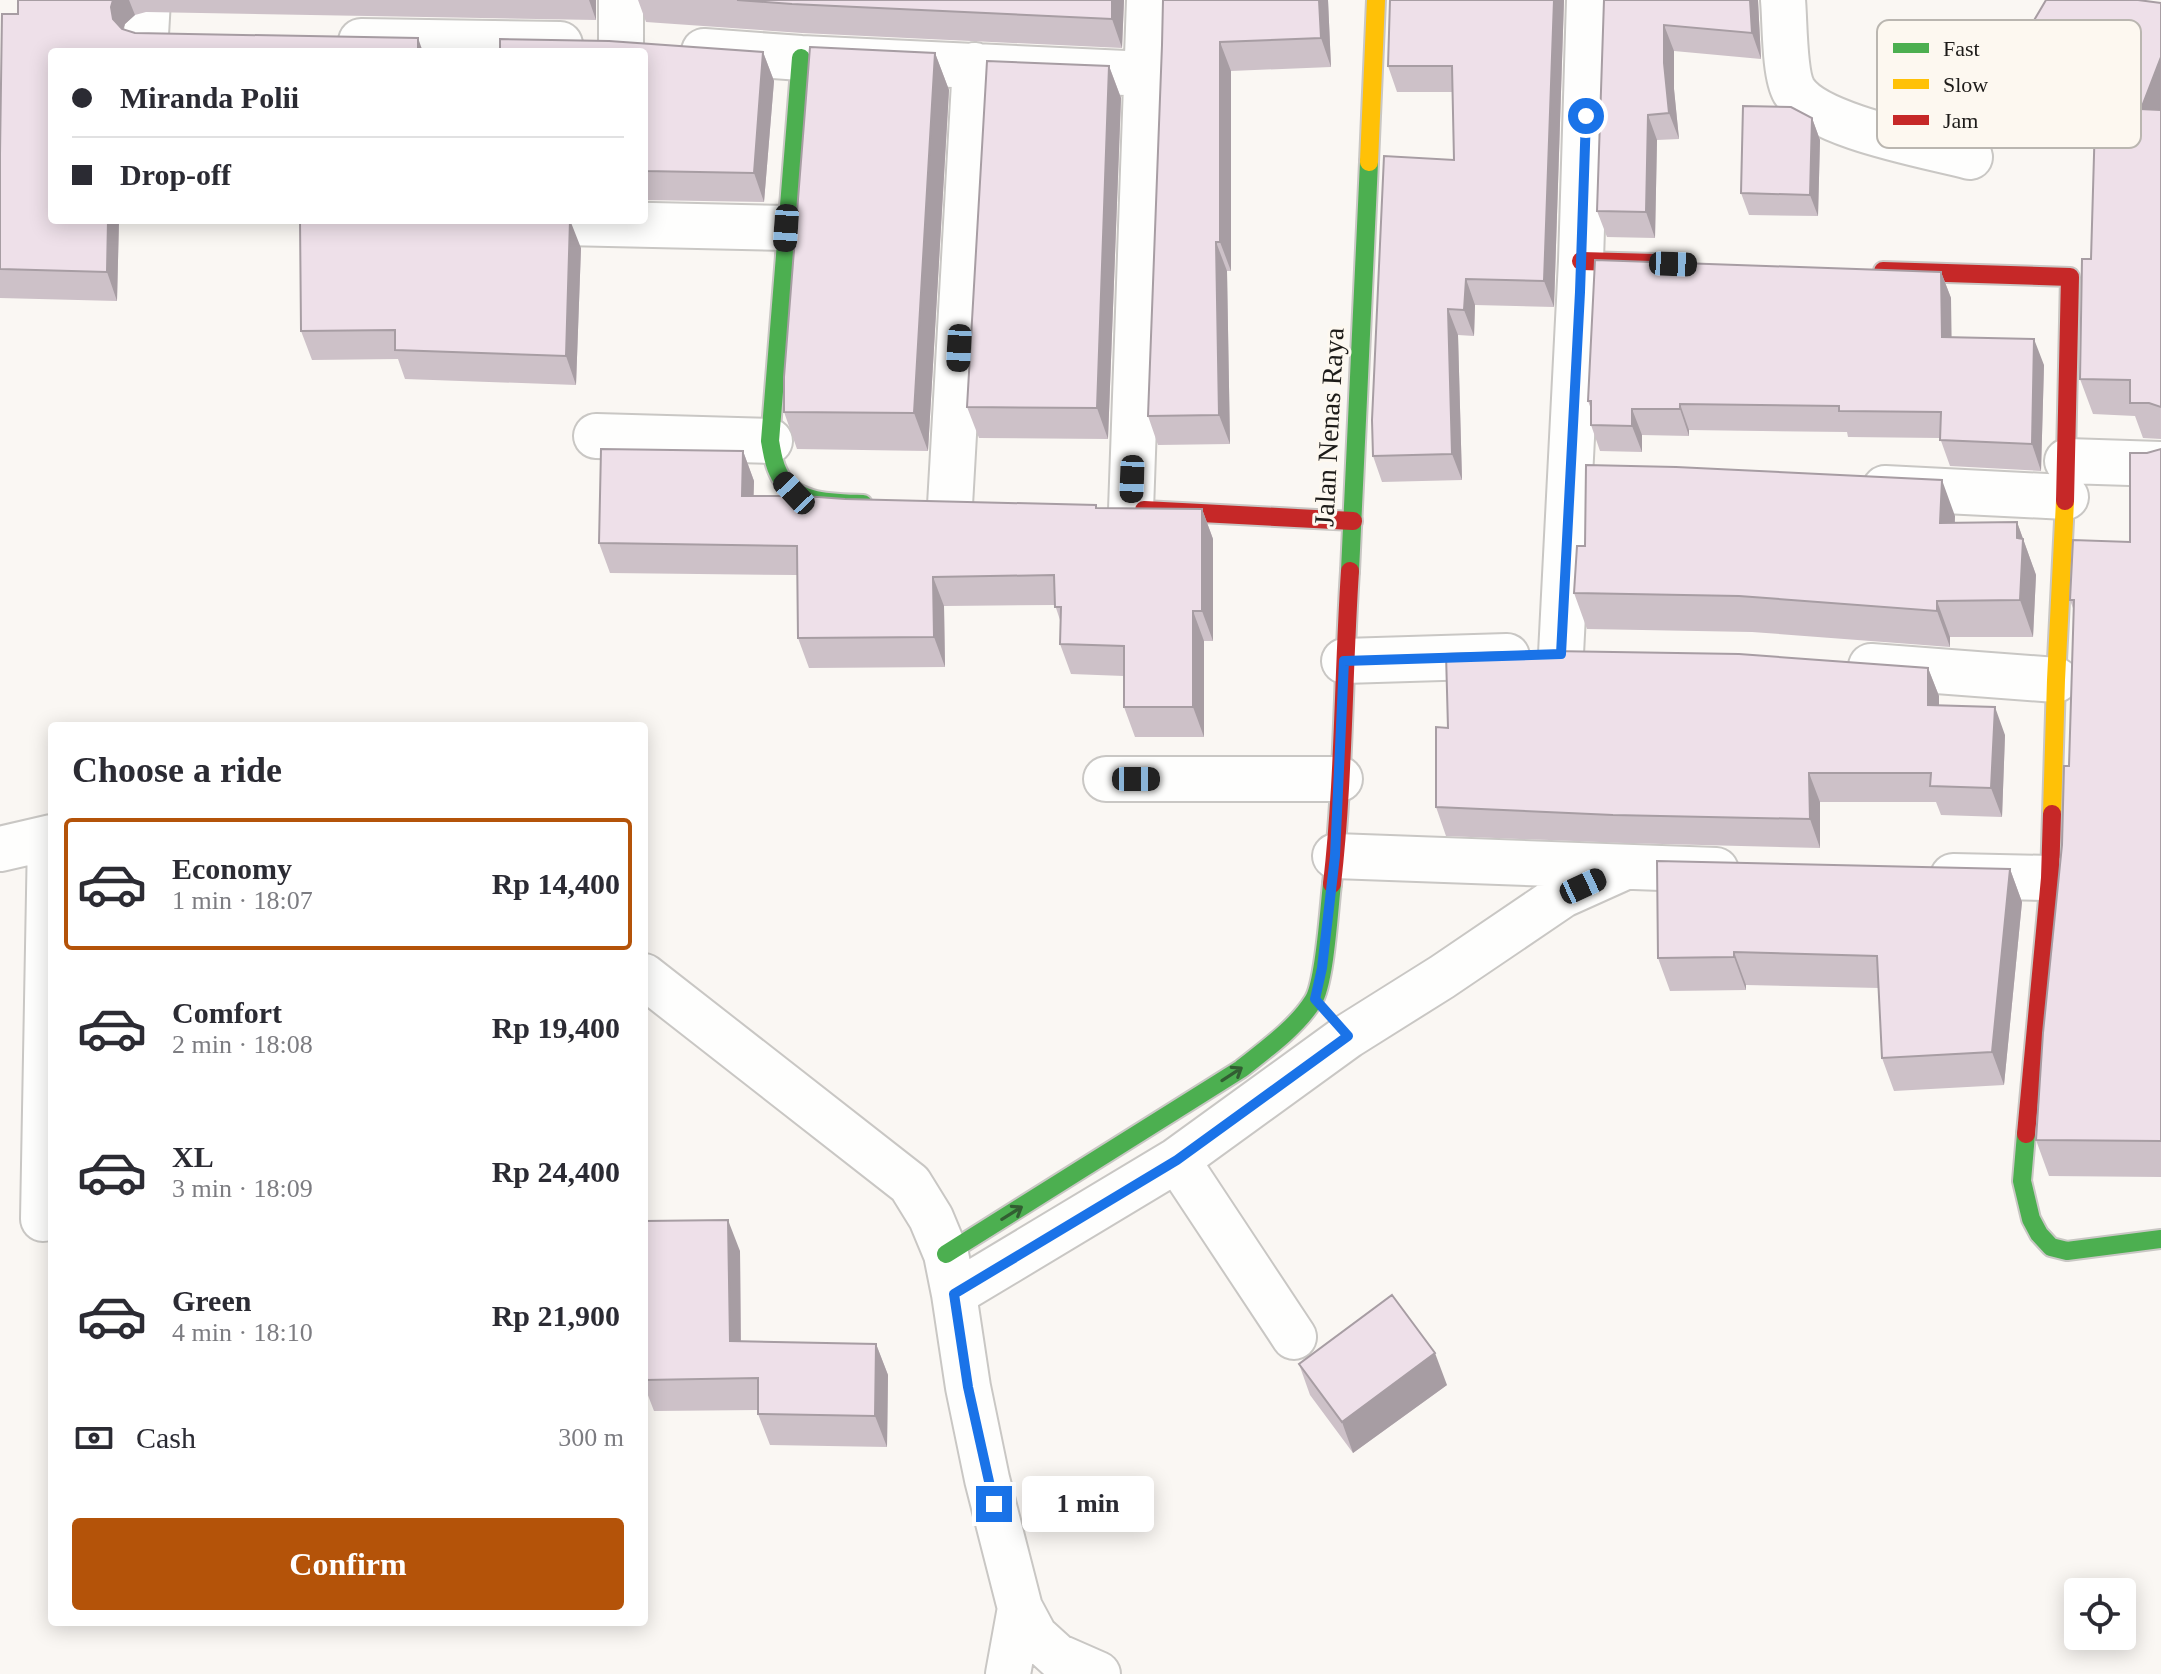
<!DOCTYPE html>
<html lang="en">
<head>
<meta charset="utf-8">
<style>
	body { margin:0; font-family:"Times New Roman",serif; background:#f2f2f3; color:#2b2b33; height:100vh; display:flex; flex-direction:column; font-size:30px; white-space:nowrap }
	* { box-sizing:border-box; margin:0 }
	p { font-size:26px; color:#7c7c81 }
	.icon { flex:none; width:44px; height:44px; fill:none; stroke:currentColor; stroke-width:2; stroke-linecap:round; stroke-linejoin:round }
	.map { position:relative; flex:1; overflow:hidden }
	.drawer { position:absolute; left:48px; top:722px; width:600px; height:904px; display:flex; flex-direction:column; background:#fff; border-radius:8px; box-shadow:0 4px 20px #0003 }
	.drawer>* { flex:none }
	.hud { position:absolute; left:48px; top:48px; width:600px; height:176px; border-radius:8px; box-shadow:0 4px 20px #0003; display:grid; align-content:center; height:176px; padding:0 24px; background:#fff }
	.tools { position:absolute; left:2064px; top:1578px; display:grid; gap:16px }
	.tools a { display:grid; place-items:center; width:72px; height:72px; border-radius:8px; background:#fff; box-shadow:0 4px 20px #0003; font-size:40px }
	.end { position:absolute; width:36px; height:36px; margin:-18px; border:10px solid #1a73e8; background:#fff; box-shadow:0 0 0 4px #fff }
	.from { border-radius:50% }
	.bubble { position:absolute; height:56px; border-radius:8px; background:#fff; box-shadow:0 4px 20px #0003; font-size:26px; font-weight:700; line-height:56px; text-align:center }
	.car { position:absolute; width:24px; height:48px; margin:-24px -12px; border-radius:10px; box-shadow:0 0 6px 2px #0007; background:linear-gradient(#222 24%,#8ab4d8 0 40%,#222 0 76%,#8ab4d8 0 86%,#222 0) }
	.hud b { display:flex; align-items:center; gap:28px; height:76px; font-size:30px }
	.hud b+b { border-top:2px solid #e1e1e2 }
	.hud i { width:20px; height:20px; background:#2b2b33 }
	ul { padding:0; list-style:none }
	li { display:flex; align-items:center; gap:24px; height:132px; margin:0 16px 12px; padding:0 8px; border:4px solid transparent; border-radius:8px }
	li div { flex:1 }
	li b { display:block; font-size:30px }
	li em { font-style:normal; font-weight:700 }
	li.current { border-color:#b45309 }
	li>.icon { width:72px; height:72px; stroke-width:1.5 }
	h2 { padding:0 24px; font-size:36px; line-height:96px }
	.pay { display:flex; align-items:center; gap:20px; height:88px; padding:0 24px; font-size:30px }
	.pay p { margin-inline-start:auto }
	.primary-button { display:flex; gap:16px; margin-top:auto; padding:16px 24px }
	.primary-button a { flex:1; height:92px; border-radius:8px; background:#b45309; color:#fff; font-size:32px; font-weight:700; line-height:92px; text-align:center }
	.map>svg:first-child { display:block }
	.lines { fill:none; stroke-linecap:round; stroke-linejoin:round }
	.street-casing { stroke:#c9c7c4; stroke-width:48 }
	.fast-casing { stroke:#c9c7c4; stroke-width:22 }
	.slow-casing { stroke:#c9c7c4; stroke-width:22 }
	.jam-casing { stroke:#c9c7c4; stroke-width:22 }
	.street { stroke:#fefefd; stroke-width:44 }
	.fast { stroke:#4caf50; stroke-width:18 }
	.slow { stroke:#ffc107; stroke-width:18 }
	.jam { stroke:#c62828; stroke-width:18 }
	.wall { fill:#cdc1c8 }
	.shaded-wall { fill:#a79da3 }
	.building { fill:#eee0e9; stroke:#a79da3; stroke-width:2 }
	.oneway { stroke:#325e32 }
	.route { stroke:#1a73e8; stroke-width:10 }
	.labels { text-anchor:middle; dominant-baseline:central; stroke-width:6; stroke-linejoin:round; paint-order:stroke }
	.street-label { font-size:28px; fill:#1d1b19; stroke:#fdf8f0 }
	.key { fill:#fdf8f0; stroke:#bab6b0; stroke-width:2 }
	.key-label { font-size:22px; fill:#1d1b19 }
</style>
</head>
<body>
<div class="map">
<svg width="2161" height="1674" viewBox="0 0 2161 1674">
	<rect width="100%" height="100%" fill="#faf7f3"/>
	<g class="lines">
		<defs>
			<path id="street" d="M621,0V45
				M1783,0C1785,22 1784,74 1794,91C1817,127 1929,146 1970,157
				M361,41L560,44
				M704,51L801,58L1148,74
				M145,52L148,0
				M428,220L786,228
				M596,436L770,441
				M2067,461L2161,464
				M1885,488L2066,497
				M950,505L975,65
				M1131,510L1149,0
				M1561,654L1581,261L1589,0
				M1344,661L1507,656
				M1871,666L2056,680
				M1106,779H1340
				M0,849L52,837
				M1335,856L1716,870
				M1953,876L2050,878
				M644,976L910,1184L931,1218L946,1254L954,1294L968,1387L987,1479L1020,1608L1035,1636L1057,1656L1098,1674
				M1177,1160L1294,1337
				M43,1219L50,839
				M954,1294L1177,1160L1348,1036L1442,977L1563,895L1623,868
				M1008,1674L1020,1608"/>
			<path id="fast" d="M801,58L770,441C772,451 773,462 778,472C792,504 833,503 863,504
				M1350,571L1369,162
				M2026,1134L2022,1181L2031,1219L2039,1234L2051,1247L2067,1251L2161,1239
				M946,1254L1241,1069C1265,1050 1297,1027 1313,1001C1325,983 1329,908 1332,884"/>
			<path id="slow" d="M1369,162L1376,0
				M2052,814L2056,680L2065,501"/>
			<path id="jam" d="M1581,261L1655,263
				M1883,271L2070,277L2065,501
				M1144,510L1353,521
				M1332,884C1344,780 1343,675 1350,571
				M2026,1134L2050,878L2052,814"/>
		</defs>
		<use href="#street" class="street-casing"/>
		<use href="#fast" class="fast-casing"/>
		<use href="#slow" class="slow-casing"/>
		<use href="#jam" class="jam-casing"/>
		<use href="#street" class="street"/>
		<use href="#fast" class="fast"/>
		<use href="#slow" class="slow"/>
		<use href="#jam" class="jam"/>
	</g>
	<path class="wall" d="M18,0H596V20L146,12L135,15L125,24L123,29L52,52V220H119L117,301L0,298V154L18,14Z
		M638,0H1124L1122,48L802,33L646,22Z
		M1163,0H1328L1331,67L1231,71V271H1227L1230,444L1158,445L1148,416L1162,45Z
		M1390,0H1564L1554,307L1475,305L1474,336L1458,335L1462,480L1382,482L1373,456L1454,160L1453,92H1397L1388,66Z
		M1604,0H1758L1761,59L1674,51V89L1679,139L1657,140L1655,238L1607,237L1597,211Z
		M2161,3V439L2143,438L2135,416L2093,414L2080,379L2091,259L2096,84L2040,70L2026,34Z
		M644,52H763L774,81L764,202L644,200Z
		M935,53L949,90L928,451L797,449L784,412Z
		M1109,66L1121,98L1108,439L979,438L967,407Z
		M1812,118L1820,140L1818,216L1749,215L1741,193Z
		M581,248L576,385L405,379L398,359L312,360L301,331Z
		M1941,272L1951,298V338L2044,365L2041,471L1950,466L1940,438L1848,437L1847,432L1689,430V436L1642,435V452L1600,451L1591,425V409L1588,401Z
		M2161,449V1177L2049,1176L2036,1140L2069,766L2074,611L2070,600L2130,542L2147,453Z
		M743,451L754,481L753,496L1098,508L1202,509L1213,539V641H1204V737H1135L1124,707V676L1071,674L1060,644L1061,623L1055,605L944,606L945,667L809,668L798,638L797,575L610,573L599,543Z
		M1955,516V523L2017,522L2036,575L2033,637H1950V647L1752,632L1587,629L1574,593L1585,546Z
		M1928,668L1939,696V705L2005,735L2002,817L1941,815L1936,802H1820V848L1624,843L1446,836L1436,807L1448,728Z
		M2010,869L2022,902L2004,1085L1894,1091L1882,1058L1879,988L1746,985V990L1670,991L1658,958Z
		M644,1221L740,1251L741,1341L876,1344L888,1375L887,1447L770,1445L758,1414V1410L654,1411L644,1385Z
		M1299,1364L1447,1385L1353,1453L1310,1395Z"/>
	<path class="shaded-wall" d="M113,0H129L135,15L125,24L121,36L113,19L111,7Z
		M589,0H596V20Z
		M1112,0H1124L1122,48L1112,19Z
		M1319,0H1328L1331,67L1321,38Z
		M1554,0H1564L1554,307L1544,281Z
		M1750,0H1758L1761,59L1752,33Z
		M1664,25L1674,51V89L1679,139L1669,113L1664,63Z
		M418,38L423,52H418Z
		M1220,42L1231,71V271L1220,242Z
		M763,52L774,81L764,202L754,173Z
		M935,53L949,90L928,451L914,413Z
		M2161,57V126L2141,109Z
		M1109,66L1121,98L1108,439L1097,408Z
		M1648,115L1657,140L1655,238L1646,212Z
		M1812,118L1820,140L1818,216L1810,195Z
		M108,220H119L117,301L107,272Z
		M570,220L581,248L576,385L566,356Z
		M1216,242L1227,271L1230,444L1219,415Z
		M1941,272L1951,298L1952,364L1942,337Z
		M1466,279L1475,305L1474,336L1464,310Z
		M1448,309L1458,335L1462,480L1452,454Z
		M2034,339L2044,365L2041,471L2032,444Z
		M1680,404L1689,430V436L1680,409Z
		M1632,409L1642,435V452L1632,426Z
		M743,451L754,481L753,526L742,496Z
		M1942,480L1955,516L1953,559L1940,523Z
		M1202,509L1213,539V641L1202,611Z
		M2017,522L2036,575L2033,637L2020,600Z
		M933,577L944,606L945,667L934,637Z
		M1937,601L1950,637V647L1937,611Z
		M1193,611L1204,641V737L1193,707Z
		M1928,668L1939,696V733L1928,705Z
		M1995,707L2005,735L2002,817L1991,788Z
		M1809,773L1820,802V848L1810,819Z
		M2010,869L2022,902L2004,1085L1992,1052Z
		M1734,952L1746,985V990L1734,957Z
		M728,1220L740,1251L741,1373L730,1341Z
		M876,1344L888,1375L887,1447L875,1416Z
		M1435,1353L1447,1385L1353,1453L1342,1422Z"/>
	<path class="building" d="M18,0H113L111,7L113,19L122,29L135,33L418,38V52H52V220H108L107,272L0,269V154L2,14H18Z
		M737,0H1112V19L792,4Z
		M1163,0H1319L1321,38L1220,42V242H1216L1219,415L1148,416L1162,45Z
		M1390,0H1554L1544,281L1466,279L1464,310L1448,309L1452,454L1373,456L1372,420L1384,156L1454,160L1452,66H1388Z
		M1604,0H1750L1752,33L1664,25V63L1669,113L1648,115L1646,212L1597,211Z
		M2046,0H2138L2161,3V57L2141,109L2161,110V407L2149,403H2130V380L2080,379L2082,259H2091L2097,52L2026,34Z
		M500,39L609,41L763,52L754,173L644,171V52H500Z
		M810,47L935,53L914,413L784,412V377Z
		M987,61L1109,66L1097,408L967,407Z
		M1743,106L1791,107L1812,118L1810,195L1741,193Z
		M300,220H570L566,356L395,350V330L301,331Z
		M1595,260L1941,272L1942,337L2034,339L2032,444L1940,440L1941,412L1839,411V406L1680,404V409H1632V426L1591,425V401H1588Z
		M601,449L743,451L742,496H804L845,499L1096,505V508L1202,509V611H1193V707H1124V646L1060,644L1061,607H1055L1054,575L933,577L934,637L798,638L797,546L599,543Z
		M2161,449V1141L2036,1140L2043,1033L2062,845L2064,766H2069L2074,600H2070L2073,540L2130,542V453H2147Z
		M1586,465L1676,467L1942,480L1940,523L2017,522V538L2023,539L2020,600L1937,601V611L1739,596L1574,593L1577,546H1585Z
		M1551,651L1739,654L1928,668V705L1995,707L1991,788L1930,786L1931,773H1809L1810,819L1613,815L1436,807V727L1448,728L1446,654Z
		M1657,861L2010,869L1992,1052L1882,1058L1877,956L1734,952V957L1658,958Z
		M728,1220L730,1341L876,1344L875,1416L758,1414V1378L644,1380V1221Z
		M1392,1295L1435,1353L1342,1422L1299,1364Z"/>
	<defs><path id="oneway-shaft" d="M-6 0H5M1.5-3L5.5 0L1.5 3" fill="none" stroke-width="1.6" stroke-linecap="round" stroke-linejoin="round" transform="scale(2)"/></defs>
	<g class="oneway">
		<use href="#oneway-shaft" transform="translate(1232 1074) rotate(-33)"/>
		<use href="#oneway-shaft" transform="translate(1012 1213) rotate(-32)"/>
	</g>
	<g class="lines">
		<path class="route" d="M994,1504L968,1387L954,1294L1177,1160L1348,1036L1315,999L1322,968L1335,856L1344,661L1561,654L1580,292L1586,116"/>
	</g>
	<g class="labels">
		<g class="street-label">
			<text transform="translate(1329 427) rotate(-87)">Jalan Nenas Raya</text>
		</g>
	</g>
	<rect x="1877" y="20" width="264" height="128" rx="12" class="key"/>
	<rect x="1893" y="43" width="36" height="10" fill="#4caf50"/>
	<rect x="1893" y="79" width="36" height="10" fill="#ffc107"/>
	<rect x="1893" y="115" width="36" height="10" fill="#c62828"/>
	<g class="key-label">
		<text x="1943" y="56">Fast</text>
		<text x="1943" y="92">Slow</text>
		<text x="1943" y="128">Jam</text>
	</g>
</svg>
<div class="tools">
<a><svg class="icon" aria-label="locate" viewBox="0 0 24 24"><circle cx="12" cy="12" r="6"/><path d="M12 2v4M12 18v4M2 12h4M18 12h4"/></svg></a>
</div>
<i class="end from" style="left:1586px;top:116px"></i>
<i class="end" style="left:994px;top:1504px"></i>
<div class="bubble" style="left:1022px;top:1476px;width:132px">1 min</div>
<i class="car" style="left:786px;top:228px;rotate:184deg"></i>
<i class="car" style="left:1673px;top:264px;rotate:92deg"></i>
<i class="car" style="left:959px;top:348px;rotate:183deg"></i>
<i class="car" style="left:1132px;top:479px;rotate:182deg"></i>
<i class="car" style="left:794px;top:493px;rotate:317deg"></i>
<i class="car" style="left:1136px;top:779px;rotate:90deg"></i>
<i class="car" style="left:1583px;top:886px;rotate:65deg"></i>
<div class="hud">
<b><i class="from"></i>Miranda Polii</b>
<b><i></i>Drop-off</b>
</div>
<section class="drawer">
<h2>Choose a ride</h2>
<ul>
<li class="current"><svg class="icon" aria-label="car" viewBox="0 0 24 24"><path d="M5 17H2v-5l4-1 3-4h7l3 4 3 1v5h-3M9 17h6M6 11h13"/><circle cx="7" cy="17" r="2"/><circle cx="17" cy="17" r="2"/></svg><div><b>Economy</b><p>1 min · 18:07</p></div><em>Rp 14,400</em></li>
<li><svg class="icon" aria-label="car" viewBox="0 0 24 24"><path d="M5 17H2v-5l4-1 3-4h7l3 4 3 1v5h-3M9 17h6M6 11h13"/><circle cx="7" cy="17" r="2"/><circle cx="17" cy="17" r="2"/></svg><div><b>Comfort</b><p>2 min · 18:08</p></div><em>Rp 19,400</em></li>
<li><svg class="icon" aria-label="car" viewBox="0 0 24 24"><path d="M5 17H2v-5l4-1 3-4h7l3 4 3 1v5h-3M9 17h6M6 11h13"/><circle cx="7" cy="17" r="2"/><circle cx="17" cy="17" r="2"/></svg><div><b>XL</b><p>3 min · 18:09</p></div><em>Rp 24,400</em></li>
<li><svg class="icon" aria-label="car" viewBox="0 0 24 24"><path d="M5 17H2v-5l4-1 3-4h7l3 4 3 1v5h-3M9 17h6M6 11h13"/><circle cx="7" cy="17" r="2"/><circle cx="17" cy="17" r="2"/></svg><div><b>Green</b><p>4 min · 18:10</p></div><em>Rp 21,900</em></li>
</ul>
<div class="pay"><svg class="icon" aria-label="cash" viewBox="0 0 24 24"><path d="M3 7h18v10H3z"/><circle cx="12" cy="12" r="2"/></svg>Cash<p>300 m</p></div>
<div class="primary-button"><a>Confirm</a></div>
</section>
</div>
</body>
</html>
